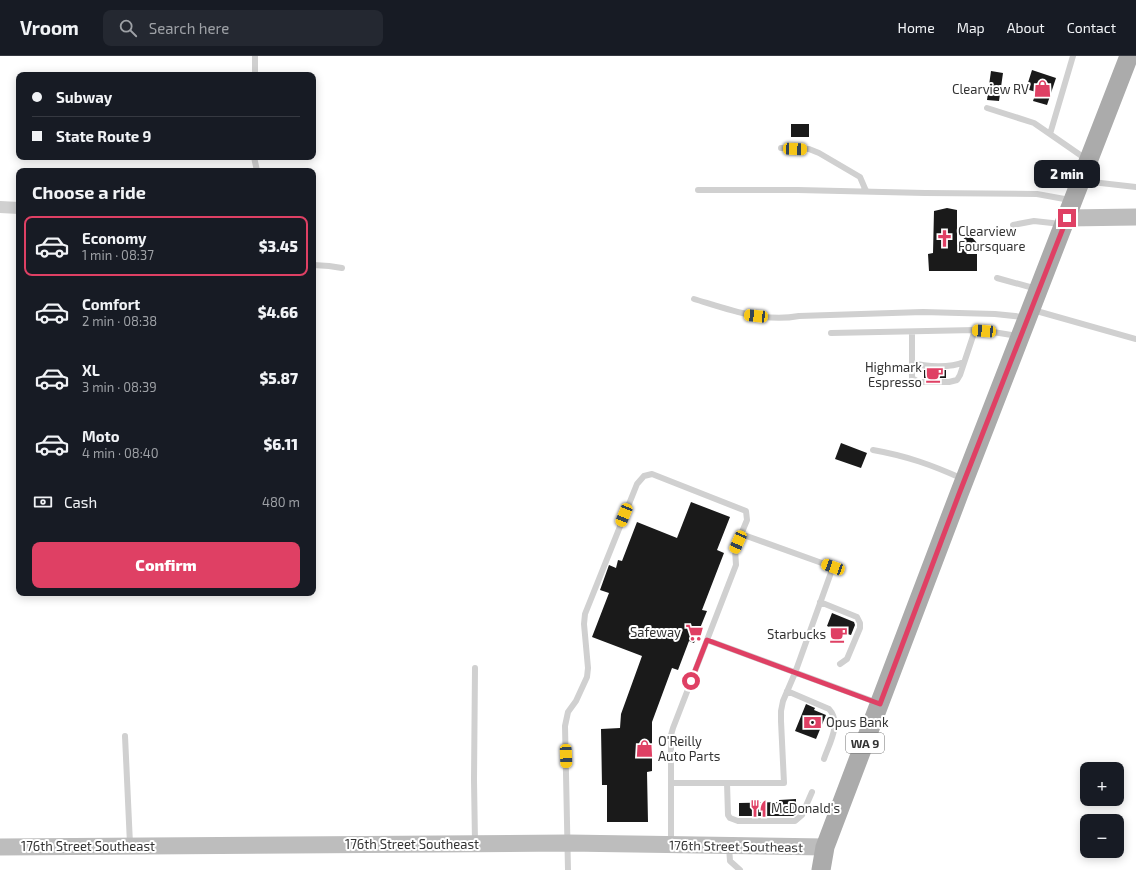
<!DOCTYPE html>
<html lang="en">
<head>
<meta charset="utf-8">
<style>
	body { margin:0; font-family:"Exo 2",sans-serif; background:#242831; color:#f1f3f6; height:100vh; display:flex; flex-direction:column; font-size:15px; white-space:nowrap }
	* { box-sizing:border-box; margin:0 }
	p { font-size:13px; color:#9ea1a6 }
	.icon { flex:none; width:22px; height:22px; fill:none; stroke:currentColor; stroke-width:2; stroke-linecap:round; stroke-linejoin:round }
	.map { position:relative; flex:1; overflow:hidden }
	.sheet { position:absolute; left:16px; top:112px; width:300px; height:428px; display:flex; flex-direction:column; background:#171b24; border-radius:8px; box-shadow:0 2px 10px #0003 }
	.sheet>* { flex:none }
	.guide { position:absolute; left:16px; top:16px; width:300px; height:88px; border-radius:8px; box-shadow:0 2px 10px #0003; display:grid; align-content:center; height:88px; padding:0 16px; background:#171b24 }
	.fabs { position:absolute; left:1080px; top:706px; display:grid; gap:8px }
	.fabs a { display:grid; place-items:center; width:44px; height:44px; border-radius:8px; background:#171b24; box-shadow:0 2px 10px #0003; font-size:20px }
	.end { position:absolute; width:18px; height:18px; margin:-9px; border:5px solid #df4064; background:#fff; box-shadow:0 0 0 2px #fff }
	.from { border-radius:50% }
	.bubble { position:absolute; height:28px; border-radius:8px; background:#171b24; box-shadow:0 2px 10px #0003; font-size:13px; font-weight:800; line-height:28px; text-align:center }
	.car { position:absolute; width:12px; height:24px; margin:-12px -6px; border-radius:5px; box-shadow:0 0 3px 1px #0007; background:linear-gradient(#f5c518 24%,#345 0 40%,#f5c518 0 76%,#345 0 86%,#f5c518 0) }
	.guide b { display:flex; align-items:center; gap:14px; height:38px; font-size:15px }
	.guide b+b { border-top:1px solid #363941 }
	.guide i { width:10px; height:10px; background:#f1f3f6 }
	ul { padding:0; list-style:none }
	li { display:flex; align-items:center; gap:12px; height:60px; margin:0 8px 6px; padding:0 8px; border:2px solid transparent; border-radius:8px }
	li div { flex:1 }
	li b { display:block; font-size:15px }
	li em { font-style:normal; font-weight:800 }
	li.on { border-color:#df4064 }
	li>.icon { width:36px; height:36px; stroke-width:1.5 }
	h2 { padding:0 16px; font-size:18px; line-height:48px }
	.pay { display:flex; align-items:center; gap:10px; height:44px; padding:0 16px; font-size:15px }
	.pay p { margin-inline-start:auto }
	.action { display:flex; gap:8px; margin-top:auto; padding:8px 16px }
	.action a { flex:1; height:46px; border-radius:8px; background:#df4064; color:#fff; font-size:16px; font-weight:800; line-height:46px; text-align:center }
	header { display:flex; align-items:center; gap:24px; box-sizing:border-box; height:56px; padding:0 20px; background:#171b24; border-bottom:1px solid #363941 }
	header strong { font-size:19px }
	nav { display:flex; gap:22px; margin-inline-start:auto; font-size:14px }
	.search { width:280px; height:36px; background:#242831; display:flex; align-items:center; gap:10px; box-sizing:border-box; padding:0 14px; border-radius:8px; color:#9ea1a6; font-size:15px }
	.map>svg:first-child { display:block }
	.building { fill:#1a1a1a }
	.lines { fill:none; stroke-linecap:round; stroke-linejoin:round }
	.lane { stroke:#d0d0d0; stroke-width:6 }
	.street { stroke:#d0d0d0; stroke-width:12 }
	.secondary { stroke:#bdbdbd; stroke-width:17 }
	.primary { stroke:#ababab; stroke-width:19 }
	.route { stroke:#df4064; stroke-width:5 }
	.labels { text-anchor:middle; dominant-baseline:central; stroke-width:4; stroke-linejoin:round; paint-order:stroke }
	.shield { fill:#fff; stroke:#707070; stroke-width:1 }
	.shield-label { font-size:12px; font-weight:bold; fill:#333 }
	.poi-label { font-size:13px; fill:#333; stroke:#fff; text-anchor:end }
	.street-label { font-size:13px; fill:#333; stroke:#fff }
</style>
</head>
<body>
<header>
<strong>Vroom</strong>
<div class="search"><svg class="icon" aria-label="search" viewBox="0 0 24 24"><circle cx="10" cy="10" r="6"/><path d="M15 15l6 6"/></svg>Search here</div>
<nav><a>Home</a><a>Map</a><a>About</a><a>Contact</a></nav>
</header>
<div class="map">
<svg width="1136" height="814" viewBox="0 0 1136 814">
	<rect width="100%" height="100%" fill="#fff"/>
	<path class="building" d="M1032,14L1056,22L1047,49L1033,45L1036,36L1026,33Z
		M991,15L1003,17L999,45L987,44Z
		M791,68H809V81H791Z
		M947,152L957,154V189L969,178L977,187L966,198H977V215H929L928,198L933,197L934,155Z
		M924,314H946V322H924Z
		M841,387L867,397L861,412L835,403Z
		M691,446L730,461L717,494L724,497L702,554L707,555L694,587L689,585L678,614L672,612L652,666V715L647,716L648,766H607V729H602L601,673L620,672L621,658L642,600L592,581L609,537L600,534L609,509L616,512L618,504L622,505L637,466L677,482Z
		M832,557L854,566L855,569L851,579L847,578L846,580L834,574V573L827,570Z
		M806,648L815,652L814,654L826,659L816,683L795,675Z
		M796,743V758L793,760H739V747L779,746V744Z"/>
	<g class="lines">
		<path class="lane" d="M255,19V0
			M987,52L1034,67L1086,103
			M1050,78L1073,0
			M781,92L809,93L819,97L860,121L866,135
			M254,101L257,115
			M1083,125L1136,131
			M698,134H798L925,137L1037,138L1070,144
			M1013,169L1034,165L1061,168
			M313,209L329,210L342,212
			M997,222L1037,233
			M694,243C727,253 763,267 799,260L923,256L995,258L1024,261
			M1033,254L1136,283
			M912,276V322L919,326H949L957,324L960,319L975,274
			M831,277L975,274L993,276L1018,280
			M912,307C926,311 951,312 964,306
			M873,394C907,400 932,409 963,423
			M820,546L857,561L860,567V572L847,603L840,608
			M707,584L878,647
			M475,612L474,724L475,786
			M787,635L829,653C842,667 829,688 824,703
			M125,680L130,788
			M671,727H784L781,665V655L783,645L795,617L833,511L741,478
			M727,727L728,759L730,762L738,765H795L802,759L812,736
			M729,791L730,805L740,814
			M568,814L565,670L568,656L576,645L587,621L588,612L584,568L585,558L637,428L644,420L652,418L746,455L747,464L735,493L736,509L673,672L671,679V787"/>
		<path class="street" d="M0,151L19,152"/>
		<path class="secondary" d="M1067,162L1136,161
			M0,791L568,787L825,791"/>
		<path class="primary" d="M821,814L825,791L959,438L1129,0"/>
	</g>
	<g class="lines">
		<path class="route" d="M691,625L707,584L880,648L959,438L1067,162"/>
	</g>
	<defs>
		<symbol id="shop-bare" viewBox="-9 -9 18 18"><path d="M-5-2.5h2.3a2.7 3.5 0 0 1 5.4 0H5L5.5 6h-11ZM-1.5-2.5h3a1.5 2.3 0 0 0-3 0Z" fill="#df4064" stroke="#fff" stroke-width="2.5" paint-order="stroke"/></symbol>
		<symbol id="church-bare" viewBox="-9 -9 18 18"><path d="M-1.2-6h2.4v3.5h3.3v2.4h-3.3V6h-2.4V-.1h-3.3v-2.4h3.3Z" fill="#df4064" stroke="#fff" stroke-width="2.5" paint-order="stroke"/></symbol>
		<symbol id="cafe-bare" viewBox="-9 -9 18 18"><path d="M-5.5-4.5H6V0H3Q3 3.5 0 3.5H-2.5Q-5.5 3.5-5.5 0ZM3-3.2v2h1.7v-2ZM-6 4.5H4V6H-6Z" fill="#df4064" stroke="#fff" stroke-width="2.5" paint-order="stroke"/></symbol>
		<symbol id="supermarket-bare" viewBox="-9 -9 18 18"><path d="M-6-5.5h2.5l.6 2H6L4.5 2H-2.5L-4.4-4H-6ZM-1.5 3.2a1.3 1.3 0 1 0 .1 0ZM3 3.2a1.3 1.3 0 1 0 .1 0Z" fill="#df4064" stroke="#fff" stroke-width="2.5" paint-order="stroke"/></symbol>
		<symbol id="bank-bare" viewBox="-9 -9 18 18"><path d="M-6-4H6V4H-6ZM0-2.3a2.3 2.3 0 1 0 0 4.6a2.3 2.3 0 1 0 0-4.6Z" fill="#df4064" stroke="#fff" stroke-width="2.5" paint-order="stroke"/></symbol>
		<symbol id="restaurant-bare" viewBox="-9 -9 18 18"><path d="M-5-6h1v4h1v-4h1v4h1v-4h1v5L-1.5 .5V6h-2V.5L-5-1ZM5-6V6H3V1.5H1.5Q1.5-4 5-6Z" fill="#df4064" stroke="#fff" stroke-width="2.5" paint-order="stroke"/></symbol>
	</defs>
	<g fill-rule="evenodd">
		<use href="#shop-bare" x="1030" y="20" width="25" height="25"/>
		<use href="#church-bare" x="932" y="170" width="25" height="25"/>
		<use href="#cafe-bare" x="922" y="306" width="25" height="25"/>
		<use href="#supermarket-bare" x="682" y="564" width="25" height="25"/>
		<use href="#cafe-bare" x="826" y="566" width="25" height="25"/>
		<use href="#bank-bare" x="800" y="654" width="25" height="25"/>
		<use href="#shop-bare" x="632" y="680" width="25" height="25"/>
		<use href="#restaurant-bare" x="746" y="740" width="25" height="25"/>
	</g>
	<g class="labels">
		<rect class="shield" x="846" y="677" width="38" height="20" rx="3"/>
		<g class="shield-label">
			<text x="865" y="687">WA 9</text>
		</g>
		<g class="poi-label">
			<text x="1029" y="33">Clearview RV</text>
			<text x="958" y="175" text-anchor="start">Clearview<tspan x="958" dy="15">Foursquare</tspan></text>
			<text x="922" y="311">Highmark<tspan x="922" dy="15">Espresso</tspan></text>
			<text x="681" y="576">Safeway</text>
			<text x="826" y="578">Starbucks</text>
			<text x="826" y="666" text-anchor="start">Opus Bank</text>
			<text x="658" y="685" text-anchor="start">O'Reilly<tspan x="658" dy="15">Auto Parts</tspan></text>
			<text x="771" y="752" text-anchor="start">McDonald's</text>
		</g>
		<g class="street-label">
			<text x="412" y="788">176th Street Southeast</text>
			<text x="88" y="790">176th Street Southeast</text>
			<text transform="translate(736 790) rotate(1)">176th Street Southeast</text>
		</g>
	</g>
</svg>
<div class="fabs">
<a>+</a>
<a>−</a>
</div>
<i class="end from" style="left:691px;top:625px"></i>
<i class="end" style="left:1067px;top:162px"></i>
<div class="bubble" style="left:1034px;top:104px;width:66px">2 min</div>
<i class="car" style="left:795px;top:93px;rotate:92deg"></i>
<i class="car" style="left:756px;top:260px;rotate:276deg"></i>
<i class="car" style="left:984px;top:275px;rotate:274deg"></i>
<i class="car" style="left:624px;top:459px;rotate:202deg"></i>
<i class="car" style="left:738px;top:486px;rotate:204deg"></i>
<i class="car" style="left:833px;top:511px;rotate:290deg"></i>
<i class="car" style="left:566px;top:700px;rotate:178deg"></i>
<div class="guide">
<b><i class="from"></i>Subway</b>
<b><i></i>State Route 9</b>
</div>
<section class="sheet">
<h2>Choose a ride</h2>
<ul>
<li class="on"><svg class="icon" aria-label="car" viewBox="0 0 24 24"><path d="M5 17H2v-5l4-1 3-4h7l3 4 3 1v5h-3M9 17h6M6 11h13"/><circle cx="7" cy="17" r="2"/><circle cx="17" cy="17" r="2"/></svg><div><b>Economy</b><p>1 min · 08:37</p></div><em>$3.45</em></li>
<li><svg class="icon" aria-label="car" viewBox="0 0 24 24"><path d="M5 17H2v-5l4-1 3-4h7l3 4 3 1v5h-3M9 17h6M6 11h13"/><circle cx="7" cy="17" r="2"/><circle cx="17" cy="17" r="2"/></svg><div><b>Comfort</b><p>2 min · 08:38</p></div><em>$4.66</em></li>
<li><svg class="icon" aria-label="car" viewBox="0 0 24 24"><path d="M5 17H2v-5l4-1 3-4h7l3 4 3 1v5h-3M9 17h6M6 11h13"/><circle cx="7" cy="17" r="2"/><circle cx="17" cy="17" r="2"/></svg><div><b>XL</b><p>3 min · 08:39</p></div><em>$5.87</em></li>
<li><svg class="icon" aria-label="car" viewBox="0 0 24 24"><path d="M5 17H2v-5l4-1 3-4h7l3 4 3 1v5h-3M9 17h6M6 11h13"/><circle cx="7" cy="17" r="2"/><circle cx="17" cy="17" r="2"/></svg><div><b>Moto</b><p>4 min · 08:40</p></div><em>$6.11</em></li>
</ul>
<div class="pay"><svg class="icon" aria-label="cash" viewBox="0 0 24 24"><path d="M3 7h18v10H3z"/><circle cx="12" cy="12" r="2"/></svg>Cash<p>480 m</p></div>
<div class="action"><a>Confirm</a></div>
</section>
</div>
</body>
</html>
